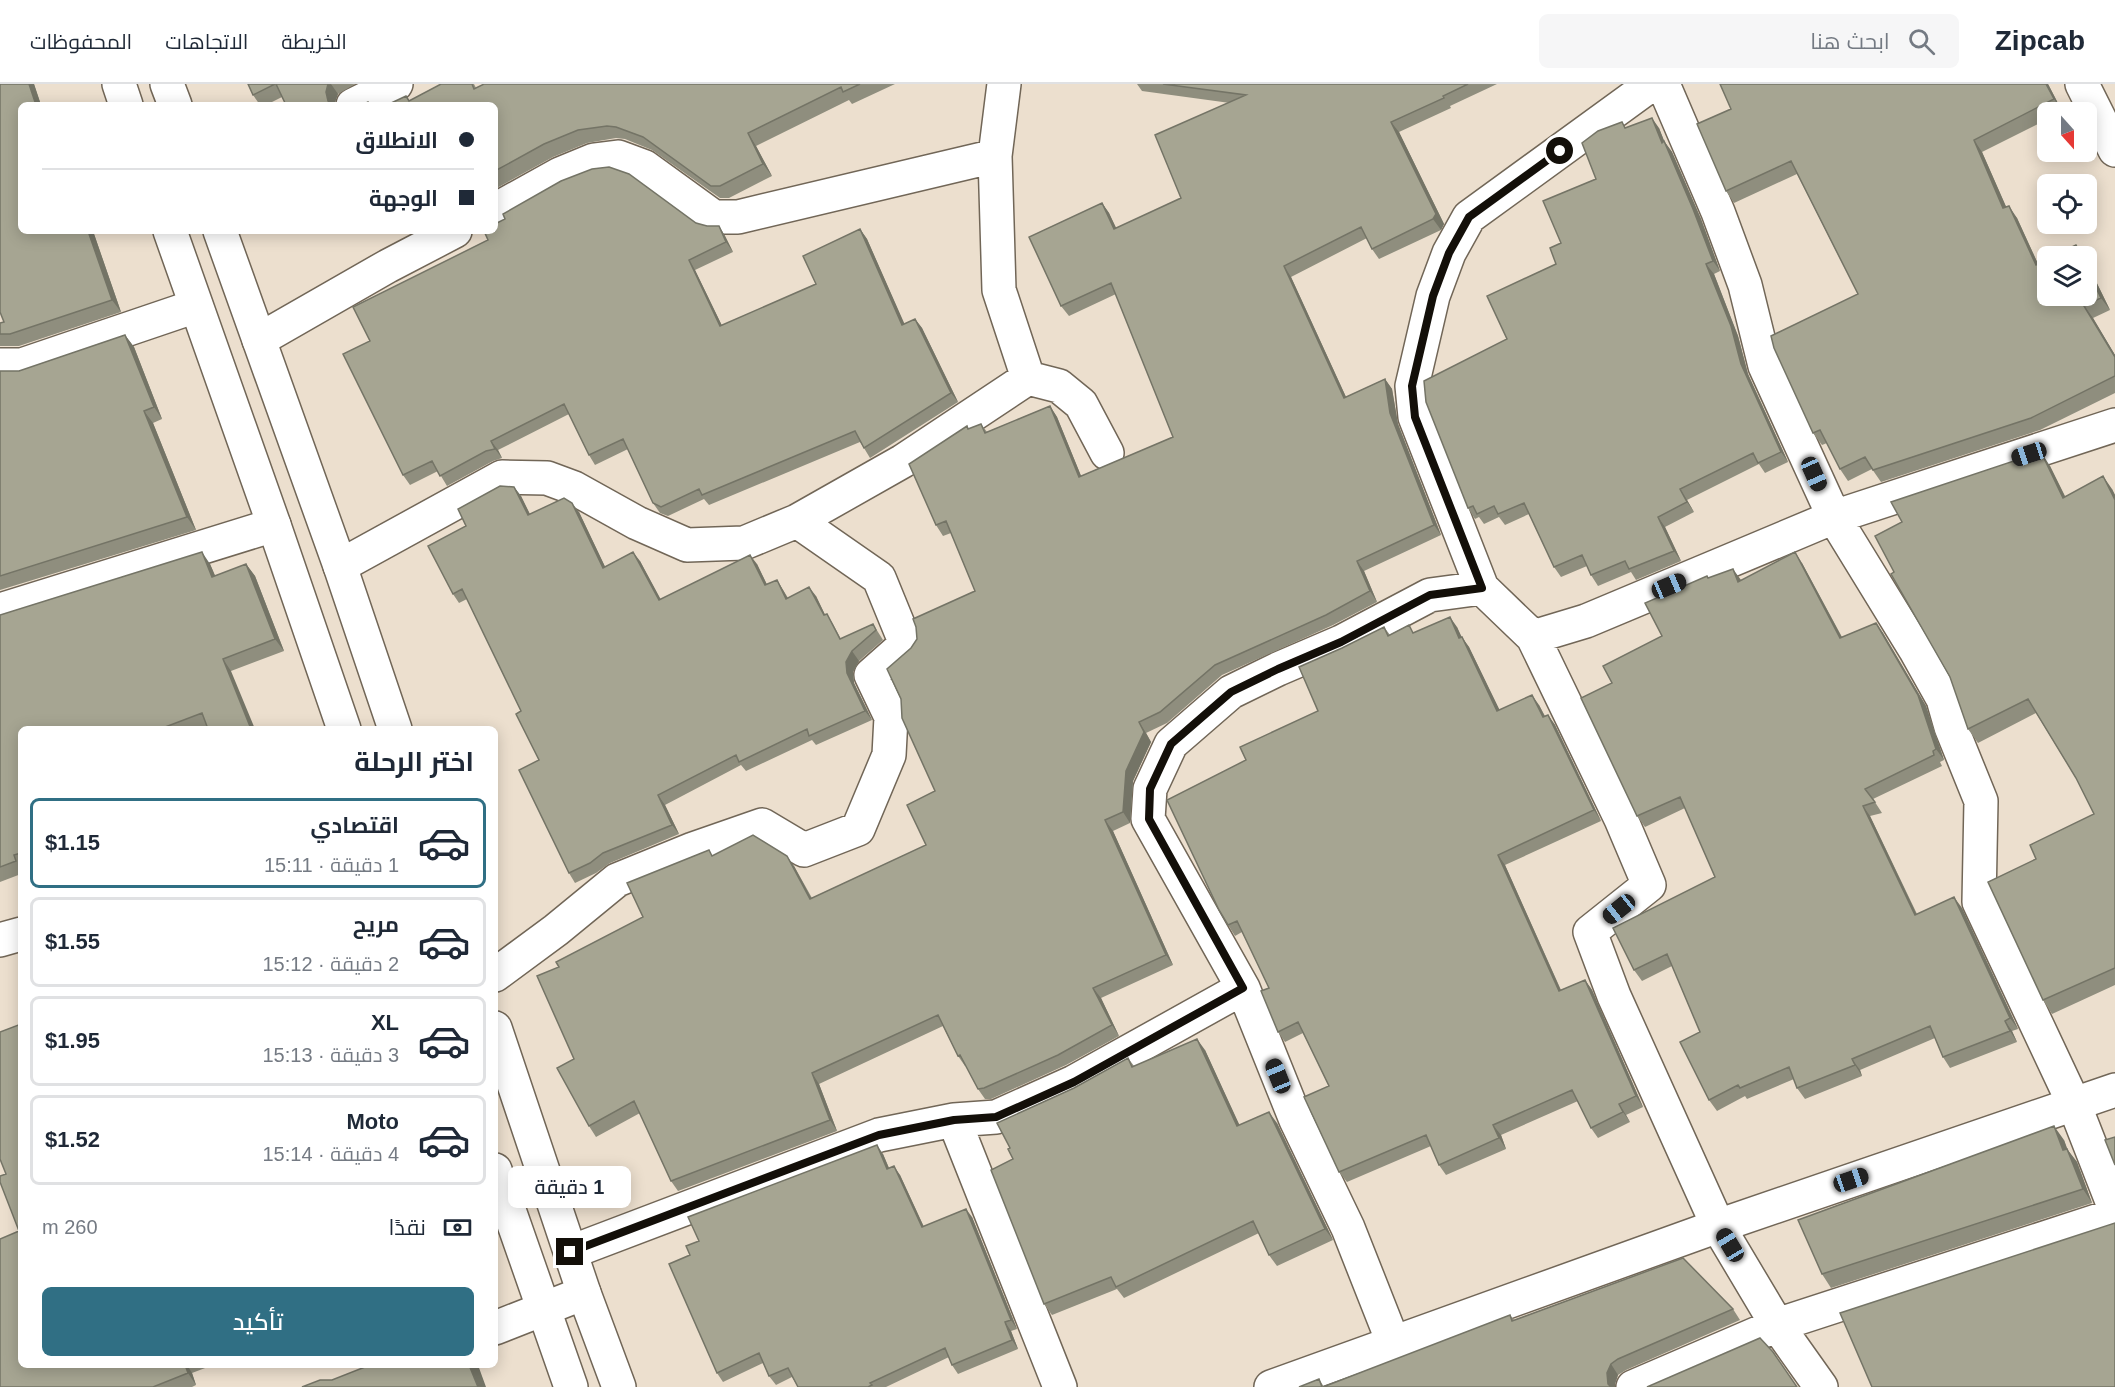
<!DOCTYPE html>
<html lang="ar">
<head>
<meta charset="utf-8">
<style>
	body { margin:0; font-family:Helvetica,Cairo,sans-serif; background:#f6f6f7; color:#1f2937; direction:rtl; height:100vh; display:flex; flex-direction:column; font-size:22px; white-space:nowrap }
	* { box-sizing:border-box; margin:0 }
	p { font-size:20px; color:#747a83 }
	.icon { flex:none; width:33px; height:33px; fill:none; stroke:currentColor; stroke-width:2; stroke-linecap:round; stroke-linejoin:round }
	.map { position:relative; flex:1; overflow:hidden; direction:ltr }
	.details { position:absolute; left:18px; top:642px; width:480px; height:642px; display:flex; flex-direction:column; background:#fff; border-radius:9px; box-shadow:0 3px 15px #0003; direction:rtl }
	.details>* { flex:none }
	.hud { position:absolute; left:18px; top:18px; width:480px; height:132px; border-radius:9px; box-shadow:0 3px 15px #0003; direction:rtl; display:grid; align-content:center; height:132px; padding:0 24px; background:#fff }
	.needle { width:39px; rotate:159deg }
	.controls { position:absolute; left:2037px; top:18px; display:grid; gap:12px }
	.controls a { display:grid; place-items:center; width:60px; height:60px; border-radius:9px; background:#fff; box-shadow:0 3px 15px #0003; font-size:30px }
	.end { position:absolute; width:27px; height:27px; margin:-14px; border:8px solid #130f09; background:#fff; box-shadow:0 0 0 3px #fff }
	.from { border-radius:50% }
	.bubble { position:absolute; height:42px; border-radius:9px; background:#fff; box-shadow:0 3px 15px #0003; font-size:20px; font-weight:600; line-height:42px; text-align:center; direction:rtl }
	.car { position:absolute; width:18px; height:36px; margin:-18px -9px; border-radius:8px; box-shadow:0 0 4px 2px #0007; background:linear-gradient(#222 24%,#8ab4d8 0 40%,#222 0 76%,#8ab4d8 0 86%,#222 0) }
	.hud b { display:flex; align-items:center; gap:21px; height:57px; font-size:22px }
	.hud b+b { border-top:2px solid #e0e1e3 }
	.hud i { width:15px; height:15px; background:#1f2937 }
	ul { padding:0; list-style:none }
	li { display:flex; align-items:center; gap:18px; height:90px; margin:0 12px 9px; padding:0 12px; border:3px solid #e0e1e3; border-radius:9px }
	li div { flex:1 }
	li b { display:block; font-size:22px }
	li em { font-style:normal; font-weight:600 }
	li.current { border-color:#306f84 }
	li>.icon { width:54px; height:54px; stroke-width:1.5 }
	h2 { padding:0 24px; font-size:27px; line-height:72px }
	.pay { display:flex; align-items:center; gap:15px; height:66px; padding:0 24px; font-size:22px }
	.pay p { margin-inline-start:auto }
	.button { display:flex; gap:12px; margin-top:auto; padding:12px 24px }
	.button a { flex:1; height:69px; border-radius:9px; background:#306f84; color:#fff; font-size:24px; font-weight:600; line-height:69px; text-align:center }
	header { display:flex; align-items:center; gap:36px; box-sizing:border-box; height:84px; padding:0 30px; background:#fff; border-bottom:2px solid #e0e1e3 }
	header strong { font-size:28px }
	nav { display:flex; gap:33px; margin-inline-start:auto; font-size:21px }
	.search { width:420px; height:54px; background:#f6f6f7; display:flex; align-items:center; gap:15px; box-sizing:border-box; padding:0 21px; border-radius:9px; color:#747a83; font-size:22px }
	.map>svg:first-child { display:block }
	.lines { fill:none; stroke-linecap:round; stroke-linejoin:round }
	.street-casing { stroke:#716657; stroke-width:36 }
	.secondary-casing { stroke:#716657; stroke-width:36 }
	.street { stroke:#fff; stroke-width:33 }
	.secondary { stroke:#fff; stroke-width:33 }
	.wall { fill:#8f8e7e }
	.shaded-wall { fill:#747466 }
	.building { fill:#a6a592; stroke:#747466; stroke-width:1.5 }
	.route { stroke:#130f09; stroke-width:8 }
</style>
</head>
<body>
<header>
<strong>Zipcab</strong>
<div class="search"><svg class="icon" aria-label="search" viewBox="0 0 24 24"><circle cx="10" cy="10" r="6"/><path d="M15 15l6 6"/></svg>ابحث هنا</div>
<nav><a>الخريطة</a><a>الاتجاهات</a><a>المحفوظات</a></nav>
</header>
<div class="map">
<svg width="2115" height="1303" viewBox="0 0 2115 1303">
	<rect width="100%" height="100%" fill="#ecdfce"/>
	<g class="lines">
		<defs>
			<path id="street" d="M1663,0L1718,128L1745,201L1765,282L1834,433L1915,565L1943,615L1951,643L1981,717L1979,818L2074,1020L2115,1125
				M2082,0L2115,66
				M353,21L396,0
				M495,126L560,90L594,76L618,73L645,83L714,133H738L995,72
				M259,256L388,182L455,147
				M0,281H22L196,222
				M1028,294L1059,302L1081,320L1107,369
				M340,482L502,393L547,394L574,404L637,439L687,461L744,459L797,437L903,377L1028,294L999,206L995,72L1004,0
				M1482,504L1415,333L1412,302L1433,212L1449,169L1469,133L1652,0
				M0,526L274,441
				M1533,553L1621,735L1649,801L1590,848L1614,912L1718,1142L1777,1241L1821,1303
				M0,856L21,850
				M495,891L556,846L617,796L693,765L762,741L804,766L858,745L889,671L891,633L871,591L906,560L879,494L797,437
				M954,1036L1060,1303
				M571,1168L879,1051L954,1036L996,1033L1074,998L1243,904
				M495,1244L584,1209
				M1393,1258L1348,1144L1296,1036L1243,904L1148,735L1150,705L1171,660L1231,608L1278,585L1341,558L1430,511L1482,504L1533,553L1586,537L1834,433L2115,341
				M1633,1303L1777,1241L2115,1131"/>
			<path id="secondary" d="M119,0L126,21
				M167,0L175,21
				M170,147L274,441L344,645
				M220,147L340,482L395,645
				M495,944L584,1209L619,1303
				M495,1086L571,1303
				M1271,1303L1718,1142L2115,1006"/>
		</defs>
		<use href="#street" class="street-casing"/>
		<use href="#secondary" class="secondary-casing"/>
		<use href="#street" class="street"/>
		<use href="#secondary" class="secondary"/>
	</g>
	<path class="wall" d="M0,0H34L41,21H21V147H93L121,228L19,262H0V239L4,238Z
		M248,0H355L338,10L334,21H286L282,13L266,21H260L253,11Z
		M472,0H474L476,4L484,0H895L852,20L849,16L756,62L772,92L729,114H720L652,66L625,55L616,54L587,59L553,73L495,105V21L409,17Z
		M1137,0H1497L1450,22L1451,24L1399,48L1444,140L1441,146L1379,175L1372,165L1367,154L1291,193L1346,313L1385,295L1392,305L1398,340L1441,451L1364,487L1377,518L1333,541L1222,591L1167,639L1146,649L1151,658L1133,697L1130,739L1113,747L1173,881L1101,914L1119,952L1066,981L991,1015H985L978,1005L966,982H965L958,972L943,942L819,1000L837,1047L678,1107L671,1097L640,1029L596,1053L589,1042L574,975L559,883L643,833L713,772L794,782L812,814L926,761L935,707L975,507L951,449L943,452L936,441L967,342L969,345L981,340L987,348L1050,322L1057,333L1081,392L1173,353L1116,210L1069,232L1061,222L1102,119L1109,129L1116,145L1181,114L1230,19L1142,7Z
		M1720,0H2048L2062,27L2060,28H2048V35L1982,68L2006,123L2017,134L2038,180L2086,212V177L2110,226L2093,234L2115,271V309L2040,346L1881,398L1872,385L1848,397L1840,385L1827,359L1822,361L1813,349L1858,210L1797,90L1734,119L1726,107L1731,25Z
		M1626,43L1659,44L1664,57L1672,68L1701,135L1720,187L1714,190L1738,252L1748,290L1788,378L1765,389L1759,380L1687,416L1694,428L1665,443L1681,477L1636,496L1631,488L1598,502L1591,491L1587,482L1561,493L1554,483L1529,430L1505,441L1499,433L1484,440L1479,433L1475,435L1468,424L1507,255L1556,180L1561,159L1596,95Z
		M696,139L707,142H719L725,152L733,168L695,186L722,242L816,200L860,145L867,155L904,240L915,235L922,244L958,318L870,374L864,364L860,358L709,421L704,415L668,432L660,429L653,419L628,365L595,381L589,371L569,330L498,366L502,374L493,377L447,402L438,387L410,401L403,391Z
		M125,251L134,263L162,335L153,339L196,446L0,506V287H19Z
		M2050,382L2065,412L2112,405L2115,411V901L2052,930L2043,916L2036,775L2094,730L2076,694L2036,629L1978,659L1968,645L1950,593Z
		M514,403L521,412L530,430L579,428L605,483L640,477L660,515L757,480L767,501L777,496L788,514L816,512L825,531L827,530L833,540L841,555L873,540L883,556L859,577L853,588L854,599L872,636L816,661L812,656L746,687L741,681L665,721L679,750L610,779L596,789L575,799L569,789L539,676L521,627L467,515L459,519L453,510L466,442Z
		M1802,479L1842,553L1876,539L1883,549L1926,622L1944,676L1940,678L1942,682L1873,715L1882,729L1870,732L1917,830L1962,824L2018,945L2012,947L2017,958L1950,984L1943,973L1935,954L1860,986L1862,992L1805,1015L1797,1004L1794,995L1747,1015L1745,1012L1717,1027L1709,1016L1700,948L1672,882L1642,897L1634,886L1715,793L1685,724L1645,743L1637,732L1612,599L1662,552L1709,494L1741,496Z
		M210,480L215,492L246,480L255,492L284,567L231,587L207,643L201,645H21V790L0,798V531Z
		M1384,543L1390,551L1457,543L1461,553L1469,563L1499,626L1539,621L1545,632L1548,631L1555,641L1601,737L1505,781L1561,906L1585,896L1592,906L1643,1023L1626,1031L1630,1038L1598,1054L1591,1044L1578,1017L1501,1051L1506,1065L1446,1091L1439,1081L1431,1062L1347,1098L1339,1088L1329,1002L1303,949L1285,958L1278,948L1269,904L1242,848L1235,852L1228,841L1246,676L1318,627L1342,564Z
		M21,940V1281H213L192,1289L196,1301L192,1303H0L19,1147L6,1090Z
		M1205,966L1239,1041L1277,1039L1333,1156L1277,1182L1269,1171L1259,1149L1124,1214L1117,1205L1052,1231L1044,1220L1013,1075L1010,1064L1074,1004L1128,974L1134,982Z
		M2064,1056L2067,1065L2077,1078L2092,1119L1831,1204L1822,1190Z
		M883,1070L889,1084L900,1091L924,1143L972,1133L1017,1245L1011,1247L1018,1265L958,1290L952,1281L949,1273L886,1303H798L792,1293L776,1301L769,1292L763,1279L723,1298L717,1289L690,1171Z
		M1733,1225L1740,1236L1626,1286L1618,1291L1615,1300V1303H1299L1319,1295L1324,1303L1510,1231L1514,1236Z"/>
	<path class="shaded-wall" d="M29,0H34L41,21H36Z
		M328,0H331L338,10L334,21H330L328,17L326,8Z
		M2046,0H2048L2062,27L2054,15Z
		M1652,34L1659,44L1669,69L1662,59Z
		M1391,38L1399,48L1444,140L1441,146L1433,135Z
		M748,49L756,62L772,92L763,80Z
		M1974,56L1982,68L2012,136L2003,124Z
		M1664,57L1672,68L1701,135L1720,187L1713,177Z
		M1102,119L1109,129L1122,156L1114,145Z
		M2009,122L2017,134L2044,193L2036,181Z
		M719,142L725,152L733,168L726,158Z
		M860,145L867,155L909,250L902,241Z
		M88,147H93L121,228L112,216Z
		M689,176L695,186L727,252L720,242Z
		M2086,177L2110,226L2101,214L2086,183Z
		M1706,180L1714,190L1738,252L1748,290L1788,378L1781,368L1741,280Z
		M1284,182L1291,193L1351,324L1344,314Z
		M2084,222L2093,234L2115,271V273Z
		M915,235L922,244L958,318L951,309Z
		M125,251L134,263L162,335L154,323Z
		M1385,295L1392,305L1398,340L1441,451L1434,441L1390,329Z
		M1050,322L1057,333L1086,404L1079,393Z
		M144,327L153,339L196,446L187,433Z
		M491,357L498,366L502,374L495,365Z
		M2041,368L2050,382L2072,427L2063,414Z
		M2103,392L2112,405L2115,411V416Z
		M514,403L521,412L535,441L528,431Z
		M1680,405L1687,416L1694,428L1687,418Z
		M572,419L579,428L610,493L603,484Z
		M1658,433L1665,443L1681,477L1674,467Z
		M202,468L210,480L221,505L212,493Z
		M633,468L640,477L666,525L659,516Z
		M1795,468L1802,479L1848,565L1840,554Z
		M750,471L757,480L772,511L765,501Z
		M1357,477L1364,487L1377,518L1370,507Z
		M246,480L255,492L284,567L275,555Z
		M1733,485L1741,496L1746,508L1738,498Z
		M777,496L783,506L793,524L786,515Z
		M809,503L816,512L830,541L824,531Z
		M1450,533L1457,543L1467,564L1459,554Z
		M1876,539L1883,549L1926,622L1944,676L1936,665Z
		M1462,553L1469,563L1505,637L1497,627Z
		M852,567L859,577L853,588L854,599L872,636L865,627L847,589L846,578Z
		M223,575L231,587L255,645H251Z
		M1532,611L1539,621L1550,643L1543,633Z
		M1548,631L1555,641L1601,737L1594,726Z
		M1139,638L1146,649L1151,658L1133,697L1130,739L1123,728L1126,687Z
		M658,711L665,721L679,750L672,741Z
		M1863,722L1870,732L1922,842L1915,831Z
		M1105,736L1113,747L1173,881L1166,871Z
		M1498,771L1505,781L1566,918L1559,907Z
		M787,772L794,782L817,825L810,815Z
		M1954,813L1962,824L2018,945L2010,934Z
		M1585,896L1592,906L1643,1023L1636,1012Z
		M1093,904L1101,914L1119,952L1112,941Z
		M2005,937L2012,947L2017,958L2010,947Z
		M1197,955L1205,966L1245,1053L1237,1042Z
		M1852,975L1860,986L1862,992L1855,981Z
		M812,989L819,1000L837,1047L830,1036Z
		M1619,1020L1626,1031L1630,1038L1623,1028Z
		M1269,1028L1277,1039L1333,1156L1325,1145Z
		M1493,1041L1501,1051L1506,1065L1499,1054Z
		M2054,1042L2064,1056L2073,1080L2063,1066Z
		M877,1061L883,1070L893,1094L887,1085Z
		M2067,1065L2077,1078L2092,1119L2083,1105Z
		M894,1082L900,1091L928,1152L922,1143Z
		M966,1125L972,1133L1017,1245L1011,1236Z
		M1005,1238L1011,1247L1018,1265L1012,1256Z
		M1611,1280L1618,1291L1615,1300V1303H1611L1608,1300L1607,1289Z
		M185,1281H187L192,1289L196,1301L188,1289Z
		M469,1281H478L486,1303H478Z"/>
	<path class="building" d="M0,0H29L36,21H21V147H88L112,216L10,250H0V239L4,238L0,228Z
		M248,0H275L253,11Z
		M276,0H328L326,8L328,17L331,21H286Z
		M441,0H472L474,5L484,0H860L843,8L841,3L748,49L763,80L720,102H711L643,53L616,43L607,42L578,46L544,60L495,87V21H387L406,12L409,17Z
		M1163,0H1468L1443,12L1444,14L1391,38L1436,130L1433,135L1372,165L1361,143L1284,182L1344,314L1385,295L1390,329L1434,441L1357,477L1370,507L1326,531L1215,581L1160,628L1139,638L1144,648L1126,687L1123,728L1105,736L1166,871L1093,904L1112,941L1058,971L984,1004L978,1005L960,971L958,972L938,931L812,989L830,1036L671,1097L634,1017L589,1042L557,984L574,975L537,892L559,883L556,878L643,833L627,799L709,766L712,772L753,751L787,772L810,815L926,761L907,721L935,707L902,634L901,615L887,585L911,564L917,555L916,543L913,535L975,507L946,437L936,441L909,380L967,342L968,345L981,340L985,349L1050,322L1079,393L1173,353L1111,199L1061,222L1029,153L1102,119L1114,145L1181,114L1155,51L1246,11Z
		M1720,0H2046L2054,15L1974,56L2003,124L2009,122L2036,181L2048,175V212H2086V183L2101,214L2084,222L2115,273V292L2031,334L1873,386L1865,373L1840,385L1820,346L1813,349L1774,264L1771,252L1858,210L1791,77L1726,107L1697,40L1731,25Z
		M368,18L370,21H362Z
		M1652,34L1662,59L1664,57L1693,125L1713,177L1706,180L1731,242L1741,280L1781,368L1758,379L1753,369L1680,405L1687,418L1658,433L1674,467L1629,485L1625,477L1591,491L1582,471L1554,483L1524,419L1498,430L1494,422L1477,430L1473,422L1468,424L1426,318L1424,297L1507,255L1487,212L1556,180L1550,164L1561,159L1543,117L1596,95L1582,59L1598,47L1622,38L1625,44Z
		M609,83L629,90L696,139L707,142H719L726,158L689,176L720,242L816,200L803,172L860,145L902,241L915,235L951,309L864,364L855,347L702,411L699,405L661,423L653,419L623,355L589,371L564,320L491,357L495,365L486,367L440,392L432,377L403,391L343,270L370,257L353,223L488,156L484,147H495V140L505,135L503,130L561,97L592,85Z
		M2076,161L2082,172H2053Z
		M125,251L154,323L144,327L187,433L0,492V287H19Z
		M2041,368L2063,414L2103,392L2115,416V884L2043,916L1988,798L2036,775L2030,761L2094,730L2076,694L2028,615L1968,645L1950,593L1891,490L1894,488L1875,452L1902,438L1891,418Z
		M500,402L514,403L528,431L564,414L572,419L603,484L633,468L659,516L750,471L765,501L777,496L786,515L809,503L824,531L827,530L840,555L873,540L876,546L852,567L846,578L847,589L865,627L809,652L807,645L739,678L736,671L658,711L672,741L603,769L590,779L569,789L519,686L539,676L516,630L521,627L462,505L453,510L428,462L466,442L458,425Z
		M202,468L212,493L246,480L275,555L223,575L251,645H208L202,629L160,645H21V769L14,771L16,777L0,783V531Z
		M1795,468L1840,554L1876,539L1918,611L1936,665L1933,667L1934,671L1865,705L1875,718L1863,722L1915,831L1954,813L2010,934L2005,937L2010,947L1943,973L1930,942L1852,975L1855,981L1797,1004L1789,983L1740,1004L1738,1001L1709,1016L1680,958L1700,948L1667,870L1634,886L1613,844L1715,793L1680,713L1637,732L1581,614L1612,599L1603,582L1662,552L1645,519L1707,492L1708,494L1733,485L1738,498Z
		M1450,533L1459,554L1462,553L1497,627L1532,611L1543,633L1548,631L1594,726L1498,771L1559,907L1585,896L1636,1012L1619,1020L1623,1028L1591,1044L1572,1006L1493,1041L1499,1054L1439,1081L1426,1051L1339,1088L1304,1013L1329,1002L1298,938L1278,948L1261,907L1269,904L1237,837L1228,841L1219,826L1167,716L1246,676L1240,663L1318,627L1299,583L1342,564L1384,543L1388,552L1409,541L1413,549Z
		M21,940V1281H185L188,1289L153,1303H0V1155L19,1147L0,1098V1092L6,1090L0,1075V948Z
		M1197,955L1237,1042L1269,1028L1325,1145L1269,1171L1253,1137L1116,1203L1111,1193L1044,1220L991,1086L1013,1075L1008,1065L1010,1064L997,1039L1074,1004L1128,974L1132,983Z
		M2054,1042L2063,1066L2067,1065L2083,1105L1822,1190L1798,1136Z
		M2115,1053V1081L2105,1056Z
		M877,1061L887,1085L894,1082L922,1143L966,1125L1011,1236L1005,1238L1012,1256L952,1281L945,1264L870,1299L872,1301L868,1303H798L788,1284L769,1292L759,1269L717,1289L669,1180L690,1171L686,1162L699,1157L688,1133Z
		M2115,1139V1303H1872L1840,1229Z
		M1683,1174L1733,1225L1618,1275L1611,1280L1607,1289L1608,1300L1611,1303H1323L1510,1231L1512,1237Z
		M1760,1254L1773,1268L1797,1303H1647Z
		M370,1281H469L478,1303H302L320,1296H332Z
		M1319,1295L1322,1303H1299Z"/>
	<g class="lines">
		<path class="route" d="M570,1168L879,1051L954,1036L996,1033L1074,998L1243,904L1149,735L1150,705L1171,660L1231,608L1278,585L1341,558L1430,511L1482,504L1415,333L1412,302L1433,212L1449,169L1469,133L1560,67"/>
	</g>
</svg>
<div class="controls">
<a><svg class="needle" viewBox="-14 -14 28 28"><path d="M0-13l5 13h-10z" fill="#e53935"/><path d="M0 13l5-13h-10z" fill="#747a83"/></svg></a>
<a><svg class="icon" aria-label="locate" viewBox="0 0 24 24"><circle cx="12" cy="12" r="6"/><path d="M12 2v4M12 18v4M2 12h4M18 12h4"/></svg></a>
<a><svg class="icon" aria-label="layers" viewBox="0 0 24 24"><path d="M12 4l9 5-9 5-9-5zM3 14l9 5 9-5"/></svg></a>
</div>
<i class="end from" style="left:1560px;top:67px"></i>
<i class="end" style="left:570px;top:1168px"></i>
<div class="bubble" style="left:508px;top:1082px;width:123px">1 دقيقة</div>
<i class="car" style="left:2029px;top:370px;rotate:252deg"></i>
<i class="car" style="left:1814px;top:390px;rotate:156deg"></i>
<i class="car" style="left:1669px;top:502px;rotate:67deg"></i>
<i class="car" style="left:1619px;top:825px;rotate:231deg"></i>
<i class="car" style="left:1278px;top:992px;rotate:338deg"></i>
<i class="car" style="left:1851px;top:1096px;rotate:71deg"></i>
<i class="car" style="left:1730px;top:1161px;rotate:329deg"></i>
<div class="hud">
<b><i class="from"></i>الانطلاق</b>
<b><i></i>الوجهة</b>
</div>
<section class="details">
<h2>اختر الرحلة</h2>
<ul>
<li class="current"><svg class="icon" aria-label="car" viewBox="0 0 24 24"><path d="M5 17H2v-5l4-1 3-4h7l3 4 3 1v5h-3M9 17h6M6 11h13"/><circle cx="7" cy="17" r="2"/><circle cx="17" cy="17" r="2"/></svg><div><b>اقتصادي</b><p>1 دقيقة · 15:11</p></div><em>$1.15</em></li>
<li><svg class="icon" aria-label="car" viewBox="0 0 24 24"><path d="M5 17H2v-5l4-1 3-4h7l3 4 3 1v5h-3M9 17h6M6 11h13"/><circle cx="7" cy="17" r="2"/><circle cx="17" cy="17" r="2"/></svg><div><b>مريح</b><p>2 دقيقة · 15:12</p></div><em>$1.55</em></li>
<li><svg class="icon" aria-label="car" viewBox="0 0 24 24"><path d="M5 17H2v-5l4-1 3-4h7l3 4 3 1v5h-3M9 17h6M6 11h13"/><circle cx="7" cy="17" r="2"/><circle cx="17" cy="17" r="2"/></svg><div><b>XL</b><p>3 دقيقة · 15:13</p></div><em>$1.95</em></li>
<li><svg class="icon" aria-label="car" viewBox="0 0 24 24"><path d="M5 17H2v-5l4-1 3-4h7l3 4 3 1v5h-3M9 17h6M6 11h13"/><circle cx="7" cy="17" r="2"/><circle cx="17" cy="17" r="2"/></svg><div><b>Moto</b><p>4 دقيقة · 15:14</p></div><em>$1.52</em></li>
</ul>
<div class="pay"><svg class="icon" aria-label="cash" viewBox="0 0 24 24"><path d="M3 7h18v10H3z"/><circle cx="12" cy="12" r="2"/></svg>نقدًا<p>260 m</p></div>
<div class="button"><a>تأكيد</a></div>
</section>
</div>
</body>
</html>
